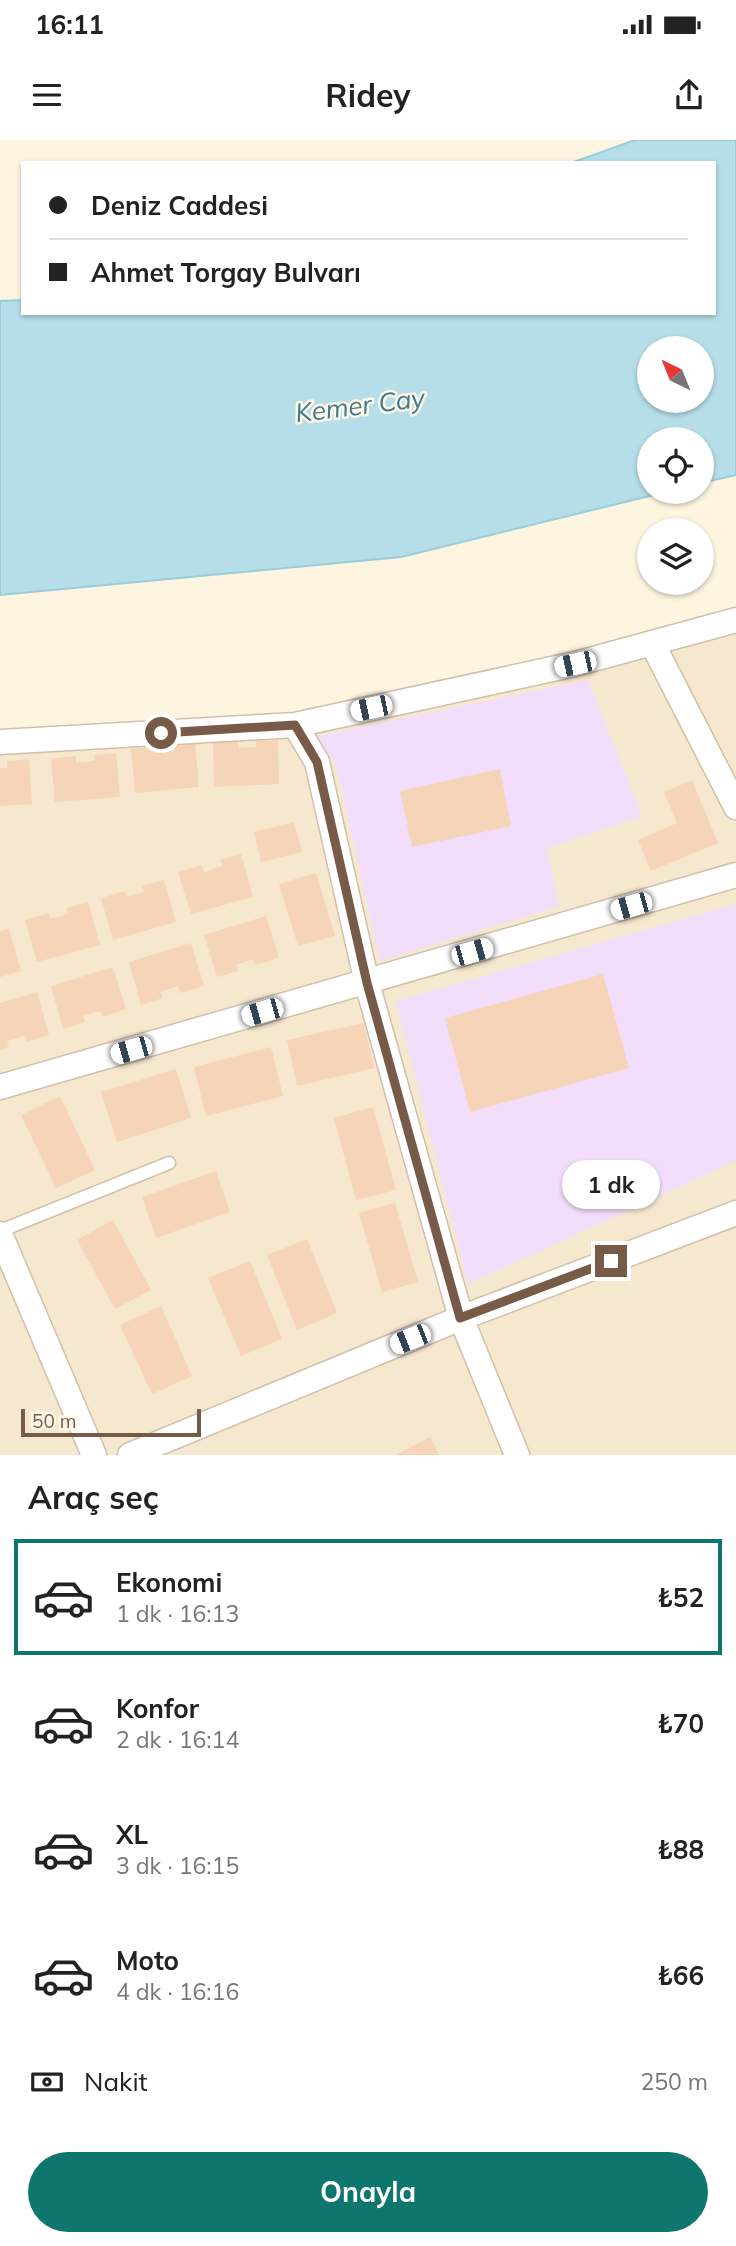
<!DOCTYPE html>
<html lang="tr">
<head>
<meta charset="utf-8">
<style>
	body { margin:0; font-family:Mulish,sans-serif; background:#f2f2f2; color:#222; height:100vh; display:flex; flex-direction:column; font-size:26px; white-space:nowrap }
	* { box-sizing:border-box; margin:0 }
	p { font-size:23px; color:#767676 }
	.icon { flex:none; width:38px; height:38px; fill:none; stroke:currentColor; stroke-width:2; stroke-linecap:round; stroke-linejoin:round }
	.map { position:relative; height:1315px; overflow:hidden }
	.drawer { display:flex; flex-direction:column; background:#fff; flex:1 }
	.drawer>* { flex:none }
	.banner { position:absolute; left:21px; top:21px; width:695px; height:154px; border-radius:0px; box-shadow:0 2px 5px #0004; display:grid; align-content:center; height:154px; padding:0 28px; background:#fff }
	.needle { width:46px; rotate:317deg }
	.buttons { position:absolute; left:637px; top:196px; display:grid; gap:14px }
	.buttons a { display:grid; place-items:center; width:77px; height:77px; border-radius:50%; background:#fff; box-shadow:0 2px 5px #0004; font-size:35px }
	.scale { position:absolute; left:21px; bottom:18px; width:180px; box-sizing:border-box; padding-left:7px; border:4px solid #775b46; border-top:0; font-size:19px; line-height:24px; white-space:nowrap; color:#775b46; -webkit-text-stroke:5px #fff8e9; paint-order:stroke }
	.end { position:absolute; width:32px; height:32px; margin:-16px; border:9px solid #775b46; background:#fff; box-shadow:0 0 0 4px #fff }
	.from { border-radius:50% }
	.bubble { position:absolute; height:49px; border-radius:24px; background:#fff; box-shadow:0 2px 5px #0004; font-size:23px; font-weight:700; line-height:49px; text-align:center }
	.car { position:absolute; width:21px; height:42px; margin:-21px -10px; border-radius:9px; box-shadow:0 0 5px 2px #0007; background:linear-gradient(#fff 24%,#345 0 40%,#fff 0 76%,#345 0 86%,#fff 0) }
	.banner b { display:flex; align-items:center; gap:24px; height:66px; font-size:26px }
	.banner b+b { border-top:2px solid #e0e0e0 }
	.banner i { width:18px; height:18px; background:#222 }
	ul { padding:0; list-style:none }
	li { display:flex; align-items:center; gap:21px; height:116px; margin:0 14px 10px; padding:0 14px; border:4px solid transparent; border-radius:0px }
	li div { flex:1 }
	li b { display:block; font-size:26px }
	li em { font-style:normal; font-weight:700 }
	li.on { border-color:#0f766e }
	li>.icon { width:63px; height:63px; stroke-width:1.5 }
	h2 { padding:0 28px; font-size:32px; line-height:84px }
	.pay { display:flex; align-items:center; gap:18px; height:77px; padding:0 28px; font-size:26px }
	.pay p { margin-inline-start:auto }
	.button { display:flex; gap:14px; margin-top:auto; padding:14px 28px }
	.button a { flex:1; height:80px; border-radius:42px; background:#0f766e; color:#fff; font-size:28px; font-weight:700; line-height:80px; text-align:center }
	.status { display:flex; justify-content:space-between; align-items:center; height:49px; padding:0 35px; background:#fff; direction:ltr }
	.status svg { height:19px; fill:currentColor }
	header { display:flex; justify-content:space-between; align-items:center; height:91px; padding:0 28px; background:#fff; font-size:32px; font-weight:700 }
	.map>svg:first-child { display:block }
	.residential { fill:#f6e7cf }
	.education { fill:#f2defa }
	.water { fill:#b5dee9; stroke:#9acddb; stroke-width:2; fill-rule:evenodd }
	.building { fill:#f5d4b7 }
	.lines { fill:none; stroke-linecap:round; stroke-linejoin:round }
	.lane-casing { stroke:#d2bfaa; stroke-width:15 }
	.street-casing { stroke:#d2bfaa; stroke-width:27 }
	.lane { stroke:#fff; stroke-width:12 }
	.street { stroke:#fff; stroke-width:24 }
	.route { stroke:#775b46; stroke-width:9 }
	.labels { text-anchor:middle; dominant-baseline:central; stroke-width:5; stroke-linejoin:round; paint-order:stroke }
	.water-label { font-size:26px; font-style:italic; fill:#3e7a8c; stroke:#fff8e9 }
</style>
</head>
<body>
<div class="status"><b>16:11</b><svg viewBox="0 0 49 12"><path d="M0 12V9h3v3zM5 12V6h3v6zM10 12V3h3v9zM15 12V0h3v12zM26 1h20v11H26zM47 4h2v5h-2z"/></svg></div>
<header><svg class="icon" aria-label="menu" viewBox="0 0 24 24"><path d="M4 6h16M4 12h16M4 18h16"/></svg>Ridey<svg class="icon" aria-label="share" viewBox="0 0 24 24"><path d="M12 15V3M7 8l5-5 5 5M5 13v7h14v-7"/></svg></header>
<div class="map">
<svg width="736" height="1315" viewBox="0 0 736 1315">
	<rect width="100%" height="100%" fill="#fef5e1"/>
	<path class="residential" d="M736,480V1315H0V602L295,585Z"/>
	<path class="education" d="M588,540L642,676L547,708L559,766L380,821L336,626L317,596Z
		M736,764V1021L468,1144L396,861Z"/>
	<path class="water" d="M635,0H736V335L702,343V299H649V352H666L401,417L0,455V161L23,160V173H714V23H571ZM649,208H702V261H649Z"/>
	<path class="building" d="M278,600L279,644L214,647L213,602H238V608L256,607V601Z
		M195,603L199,647L135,653L131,609L155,607L156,613L174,611L173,605Z
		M116,613L120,657L55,662L51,619L76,616V623L95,621L94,615Z
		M29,619L32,664L0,666V628H7V621Z
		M500,629L511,686L412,707L400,651Z
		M692,640L718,703L651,731L638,700L677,683L664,652Z
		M294,682L302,712L261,722L254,692Z
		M241,714L253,757L191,774L178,732L202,725L204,732L222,726L220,720Z
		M316,733L335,796L298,806L279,744Z
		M164,740L176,782L113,800L101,758L125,751L127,757L144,752L142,746Z
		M88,762L100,805L37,822L25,780L49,773L51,779L68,774L67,768Z
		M266,776L279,818L255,825L253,819L236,825L238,831L217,837L204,795Z
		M9,789L21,831L0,837V791Z
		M191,803L204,846L180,853L178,846L160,852L163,858L141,865L129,822Z
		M113,827L126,869L102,877L100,871L83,876L85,882L63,889L51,846Z
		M603,834L629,928L470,972L445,878Z
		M37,852L49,895L26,902L24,896L7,901L9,907L0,910V863Z
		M364,883L374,928L297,946L287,900Z
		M271,907L283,956L206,976L194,927Z
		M176,929L191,978L117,1002L101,952Z
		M60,956L95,1030L56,1048L21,975Z
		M373,967L396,1050L356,1060L334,978Z
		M216,1031L230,1072L156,1098L142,1057Z
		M395,1063L418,1142L382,1152L359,1073Z
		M113,1080L151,1150L115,1169L77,1100Z
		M307,1099L337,1173L297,1190L267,1115Z
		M250,1121L282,1199L241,1216L208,1138Z
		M161,1166L192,1236L152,1254L120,1185Z
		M430,1297L439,1315H396Z"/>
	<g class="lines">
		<defs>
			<path id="lane" d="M0,1091L169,1023"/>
			<path id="street" d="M652,503L736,667
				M0,602L295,585L575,524L736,480
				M0,947L736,735
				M0,1094L94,1315
				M130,1315L461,1178L367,843L317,622L295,585
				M517,1315L461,1178L736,1073"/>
		</defs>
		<use href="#lane" class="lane-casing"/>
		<use href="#street" class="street-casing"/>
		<use href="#lane" class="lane"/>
		<use href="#street" class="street"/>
	</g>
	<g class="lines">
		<path class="route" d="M161,593L295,585L317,622L367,843L460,1178L611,1121"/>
	</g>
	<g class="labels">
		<g class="water-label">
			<text transform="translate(360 265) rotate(-7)">Kemer Cay</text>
		</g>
	</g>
</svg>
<div class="buttons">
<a><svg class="needle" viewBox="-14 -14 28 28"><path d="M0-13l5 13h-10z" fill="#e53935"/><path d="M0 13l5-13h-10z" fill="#767676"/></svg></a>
<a><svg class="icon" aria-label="locate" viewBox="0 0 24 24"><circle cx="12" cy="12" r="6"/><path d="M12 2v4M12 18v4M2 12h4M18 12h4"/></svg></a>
<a><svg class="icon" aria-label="layers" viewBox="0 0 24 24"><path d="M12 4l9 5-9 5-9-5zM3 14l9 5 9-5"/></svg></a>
</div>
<div class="scale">50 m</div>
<i class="end from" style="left:161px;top:593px"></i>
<i class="end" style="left:611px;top:1121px"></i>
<div class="bubble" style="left:562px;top:1020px;width:98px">1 dk</div>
<i class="car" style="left:575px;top:524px;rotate:258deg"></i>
<i class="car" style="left:371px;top:568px;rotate:258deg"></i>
<i class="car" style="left:631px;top:766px;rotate:254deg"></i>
<i class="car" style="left:472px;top:812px;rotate:74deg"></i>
<i class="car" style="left:262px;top:872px;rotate:254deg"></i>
<i class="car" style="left:131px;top:910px;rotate:254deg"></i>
<i class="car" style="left:410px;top:1199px;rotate:248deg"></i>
<div class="banner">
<b><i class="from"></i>Deniz Caddesi</b>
<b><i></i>Ahmet Torgay Bulvarı</b>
</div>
</div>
<section class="drawer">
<h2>Araç seç</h2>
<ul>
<li class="on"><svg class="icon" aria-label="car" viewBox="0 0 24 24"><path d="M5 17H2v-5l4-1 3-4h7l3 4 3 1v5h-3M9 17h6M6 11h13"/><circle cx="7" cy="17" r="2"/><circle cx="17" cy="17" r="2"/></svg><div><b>Ekonomi</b><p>1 dk · 16:13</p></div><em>₺52</em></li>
<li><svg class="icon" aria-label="car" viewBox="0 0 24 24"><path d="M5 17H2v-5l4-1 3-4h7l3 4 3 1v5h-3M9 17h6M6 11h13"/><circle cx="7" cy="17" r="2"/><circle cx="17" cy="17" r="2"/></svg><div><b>Konfor</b><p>2 dk · 16:14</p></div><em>₺70</em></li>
<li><svg class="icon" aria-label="car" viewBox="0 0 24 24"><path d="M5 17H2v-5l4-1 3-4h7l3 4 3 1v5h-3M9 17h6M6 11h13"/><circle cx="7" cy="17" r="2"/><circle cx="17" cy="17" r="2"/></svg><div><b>XL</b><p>3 dk · 16:15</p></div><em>₺88</em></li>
<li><svg class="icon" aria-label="car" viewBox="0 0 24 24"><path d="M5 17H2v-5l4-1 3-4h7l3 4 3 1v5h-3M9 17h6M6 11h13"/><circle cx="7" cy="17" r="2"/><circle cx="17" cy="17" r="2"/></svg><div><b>Moto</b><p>4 dk · 16:16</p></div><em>₺66</em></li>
</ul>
<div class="pay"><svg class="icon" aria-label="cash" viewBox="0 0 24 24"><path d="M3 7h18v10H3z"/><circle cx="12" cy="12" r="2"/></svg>Nakit<p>250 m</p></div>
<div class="button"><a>Onayla</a></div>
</section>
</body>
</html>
